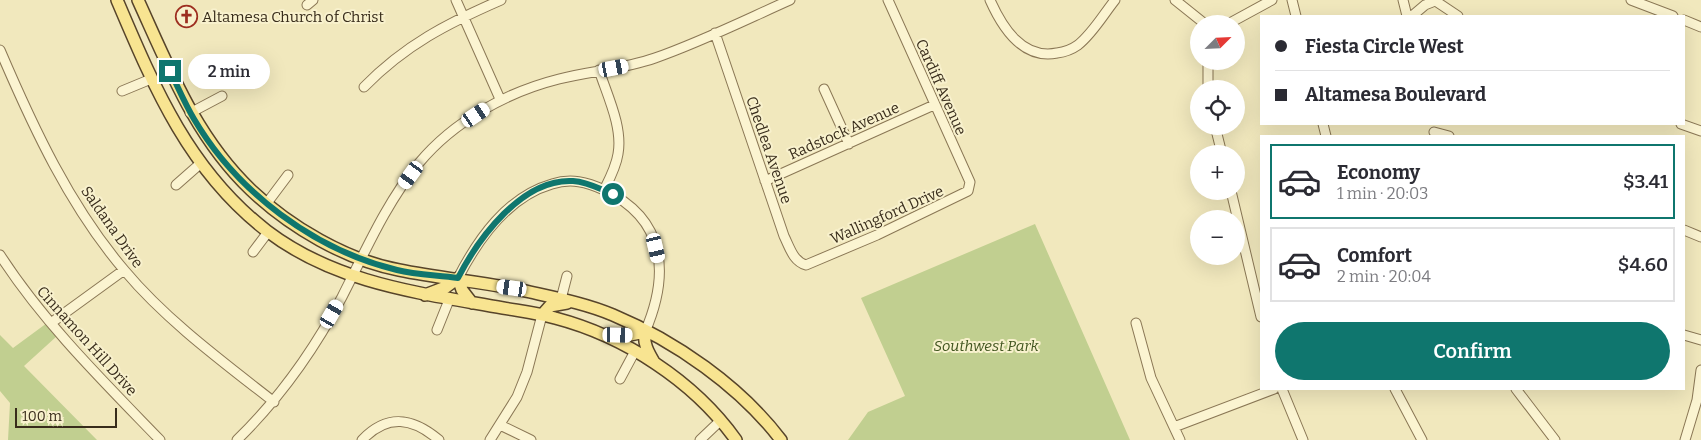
<!DOCTYPE html>
<html lang="en">
<head>
<meta charset="utf-8">
<style>
	body { margin:0; font-family:Bitter,serif; background:#f7f7f7; color:#2b2b33; height:100vh; display:flex; flex-direction:column; font-size:19px; white-space:nowrap }
	* { box-sizing:border-box; margin:0 }
	p { font-size:16px; color:#7c7c81 }
	.icon { flex:none; width:28px; height:28px; fill:none; stroke:currentColor; stroke-width:2; stroke-linecap:round; stroke-linejoin:round }
	.map { position:relative; flex:1; overflow:hidden }
	.details { position:absolute; left:1260px; top:135px; width:425px; height:255px; display:flex; flex-direction:column; background:#fff; border-radius:0px; box-shadow:0 5px 20px #0002 }
	.details>* { flex:none }
	.hud { position:absolute; left:1260px; top:15px; width:425px; height:110px; border-radius:0px; box-shadow:0 5px 20px #0002; display:grid; align-content:center; height:110px; padding:0 15px; background:#fff }
	.needle { width:32px; rotate:66deg }
	.fabs { position:absolute; left:1190px; top:15px; display:grid; gap:10px }
	.fabs a { display:grid; place-items:center; width:55px; height:55px; border-radius:50%; background:#fff; box-shadow:0 5px 20px #0002; font-size:25px }
	.scale { position:absolute; left:15px; bottom:12px; width:102px; box-sizing:border-box; padding-left:5px; border:2px solid #382c1b; border-top:0; font-size:14px; line-height:18px; white-space:nowrap; color:#382c1b; -webkit-text-stroke:4px #f8f1cd; paint-order:stroke }
	.end { position:absolute; width:22px; height:22px; margin:-11px; border:6px solid #0f766e; background:#fff; box-shadow:0 0 0 2px #fff }
	.from { border-radius:50% }
	.bubble { position:absolute; height:35px; border-radius:18px; background:#fff; box-shadow:0 5px 20px #0002; font-size:16px; font-weight:600; line-height:35px; text-align:center }
	.car { position:absolute; width:15px; height:30px; margin:-15px -8px; border-radius:6px; box-shadow:0 0 4px 1px #0007; background:linear-gradient(#fff 24%,#345 0 40%,#fff 0 76%,#345 0 86%,#fff 0) }
	.hud b { display:flex; align-items:center; gap:18px; height:48px; font-size:19px }
	.hud b+b { border-top:1px solid #e1e1e2 }
	.hud i { width:12px; height:12px; background:#2b2b33 }
	ul { padding:9px 0 0; list-style:none }
	li { display:flex; align-items:center; gap:15px; height:75px; margin:0 10px 8px; padding:0 5px; border:2px solid #e1e1e2; border-radius:0px }
	li div { flex:1 }
	li b { display:block; font-size:19px }
	li em { font-style:normal; font-weight:600 }
	li.active { border-color:#0f766e }
	li>.icon { width:45px; height:45px; stroke-width:1.5 }
	.action { display:flex; gap:10px; margin-top:auto; padding:10px 15px }
	.action a { flex:1; height:58px; border-radius:30px; background:#0f766e; color:#fff; font-size:20px; font-weight:600; line-height:58px; text-align:center }
	.map>svg:first-child { display:block }
	.green { fill:#c1cf90 }
	.lines { fill:none; stroke-linecap:round; stroke-linejoin:round }
	.minor-casing { stroke:#8a7755; stroke-width:11 }
	.major-casing { stroke:#57442a; stroke-width:14 }
	.minor { stroke:#fbf4d1; stroke-width:9 }
	.major { stroke:#f8e491; stroke-width:11 }
	.route { stroke:#0f766e; stroke-width:6 }
	.labels { text-anchor:middle; dominant-baseline:central; stroke-width:4; stroke-linejoin:round; paint-order:stroke }
	.poi-label { font-size:15px; fill:#382c1b; stroke:#f8f1cd; text-anchor:start }
	.street-label { font-size:15px; fill:#382c1b; stroke:#f8f1cd }
	.park-label { font-size:15px; font-style:italic; fill:#425620; stroke:#f8f1cd }
</style>
</head>
<body>
<div class="map">
<svg width="1701" height="440" viewBox="0 0 1701 440">
	<rect width="100%" height="100%" fill="#f1e8bd"/>
	<path class="green" d="M1035,224L1130,440H848L868,412L905,396L861,298Z
		M47,323L57,336L24,366L97,440H8L10,403L0,391V335L13,348Z"/>
	<g class="lines">
		<defs>
			<path id="minor" d="M456,0L500,99
				M990,0C1002,27 1022,60 1057,53C1065,52 1071,50 1078,45C1093,33 1103,15 1115,0
				M1175,0L1205,24
				M1292,0L1296,16
				M1403,0L1407,16
				M1434,0L1458,16
				M1631,0L1673,16
				M307,5L313,0
				M1412,16L1425,5L1435,1
				M1684,20L1701,27
				M1228,24L1272,0
				M715,33L784,236C790,248 793,261 806,265L877,235L968,191L970,182L888,0
				M0,50C33,127 70,207 125,271C166,320 223,362 274,402
				M599,70C607,95 623,127 618,154C616,167 610,178 604,190
				M364,87C405,45 448,23 501,0
				M824,89L849,144
				M1208,89V61
				M122,91L151,79
				M190,113L222,96
				M1323,124L1326,136
				M1681,124L1701,131
				M1215,126L1222,154
				M1434,132L1449,136
				M765,181L934,105
				M176,185L201,163
				M1231,191L1261,317
				M267,203L288,175
				M1684,230L1701,237
				M253,252L268,232
				M0,255C44,323 103,381 160,440
				M458,278C478,239 507,197 552,184C571,178 587,182 604,190C666,219 670,274 645,332
				M561,299L567,276
				M51,323L124,270
				M1136,323L1151,378L1180,440
				M437,330L449,300
				M1684,335L1701,340
				M620,379L635,351
				M1282,389L1303,440
				M1395,389L1422,440
				M1516,389L1555,440
				M500,425L531,440
				M1174,427L1274,389
				M237,440C280,398 314,350 342,297C365,252 386,203 419,163C454,121 507,92 559,79C590,71 624,69 655,58C701,42 745,20 790,0
				M362,440C388,413 413,418 439,440
				M490,440L517,397L527,372L542,315
				M700,440L720,421
				M1685,440L1697,400L1701,370"/>
			<path id="major" d="M117,0C154,87 189,171 267,231C337,284 420,293 503,308C520,311 538,313 555,318C624,336 694,381 736,440
				M138,0C169,68 196,138 251,190C290,227 346,260 399,270C442,279 487,282 530,292C557,298 587,304 613,315C675,341 740,386 781,440
				M425,295L446,287L458,278L462,290L472,303
				M542,315L550,306L567,303
				M607,334L630,335L645,332C643,343 648,352 654,362"/>
		</defs>
		<use href="#minor" class="minor-casing"/>
		<use href="#major" class="major-casing"/>
		<use href="#minor" class="minor"/>
		<use href="#major" class="major"/>
	</g>
	<g class="lines">
		<path class="route" d="M170,71C178,87 185,104 194,119C237,192 314,250 397,270C417,275 438,275 458,278C478,239 522,178 573,181C588,182 600,189 613,194"/>
	</g>
	<defs>
		<symbol id="church-ring" viewBox="-11 -11 22 22"><circle r="9.5" fill="#f8f1cd" stroke="#9d2e20" stroke-width="1.5"/><path d="M-1.2-6h2.4v3.5h3.3v2.4h-3.3V6h-2.4V-.1h-3.3v-2.4h3.3Z" fill="#9d2e20"/></symbol>
	</defs>
	<g fill-rule="evenodd">
		<use href="#church-ring" x="174" y="4" width="25" height="25"/>
	</g>
	<g class="labels">
		<g class="poi-label">
			<text x="202" y="17">Altamesa Church of Christ</text>
		</g>
		<g class="street-label">
			<text transform="translate(941 87) rotate(66)">Cardiff Avenue</text>
			<text transform="translate(844 131) rotate(-24)">Radstock Avenue</text>
			<text transform="translate(769 150) rotate(71)">Chedlea Avenue</text>
			<text transform="translate(887 215) rotate(-24)">Wallingford Drive</text>
			<text transform="translate(112 227) rotate(55)">Saldana Drive</text>
			<text transform="translate(87 341) rotate(48)">Cinnamon Hill Drive</text>
		</g>
		<g class="park-label">
			<text x="986" y="346">Southwest Park</text>
		</g>
	</g>
</svg>
<div class="fabs">
<a><svg class="needle" viewBox="-14 -14 28 28"><path d="M0-13l5 13h-10z" fill="#e53935"/><path d="M0 13l5-13h-10z" fill="#7c7c81"/></svg></a>
<a><svg class="icon" aria-label="locate" viewBox="0 0 24 24"><circle cx="12" cy="12" r="6"/><path d="M12 2v4M12 18v4M2 12h4M18 12h4"/></svg></a>
<a>+</a>
<a>−</a>
</div>
<div class="scale">100 m</div>
<i class="end from" style="left:613px;top:194px"></i>
<i class="end" style="left:170px;top:71px"></i>
<div class="bubble" style="left:188px;top:54px;width:82px">2 min</div>
<i class="car" style="left:614px;top:68px;rotate:80deg"></i>
<i class="car" style="left:476px;top:115px;rotate:56deg"></i>
<i class="car" style="left:411px;top:175px;rotate:216deg"></i>
<i class="car" style="left:656px;top:248px;rotate:167deg"></i>
<i class="car" style="left:512px;top:288px;rotate:278deg"></i>
<i class="car" style="left:332px;top:314px;rotate:30deg"></i>
<i class="car" style="left:618px;top:335px;rotate:91deg"></i>
<div class="hud">
<b><i class="from"></i>Fiesta Circle West</b>
<b><i></i>Altamesa Boulevard</b>
</div>
<section class="details">
<ul>
<li class="active"><svg class="icon" aria-label="car" viewBox="0 0 24 24"><path d="M5 17H2v-5l4-1 3-4h7l3 4 3 1v5h-3M9 17h6M6 11h13"/><circle cx="7" cy="17" r="2"/><circle cx="17" cy="17" r="2"/></svg><div><b>Economy</b><p>1 min · 20:03</p></div><em>$3.41</em></li>
<li><svg class="icon" aria-label="car" viewBox="0 0 24 24"><path d="M5 17H2v-5l4-1 3-4h7l3 4 3 1v5h-3M9 17h6M6 11h13"/><circle cx="7" cy="17" r="2"/><circle cx="17" cy="17" r="2"/></svg><div><b>Comfort</b><p>2 min · 20:04</p></div><em>$4.60</em></li>
</ul>
<div class="action"><a>Confirm</a></div>
</section>
</div>
</body>
</html>
